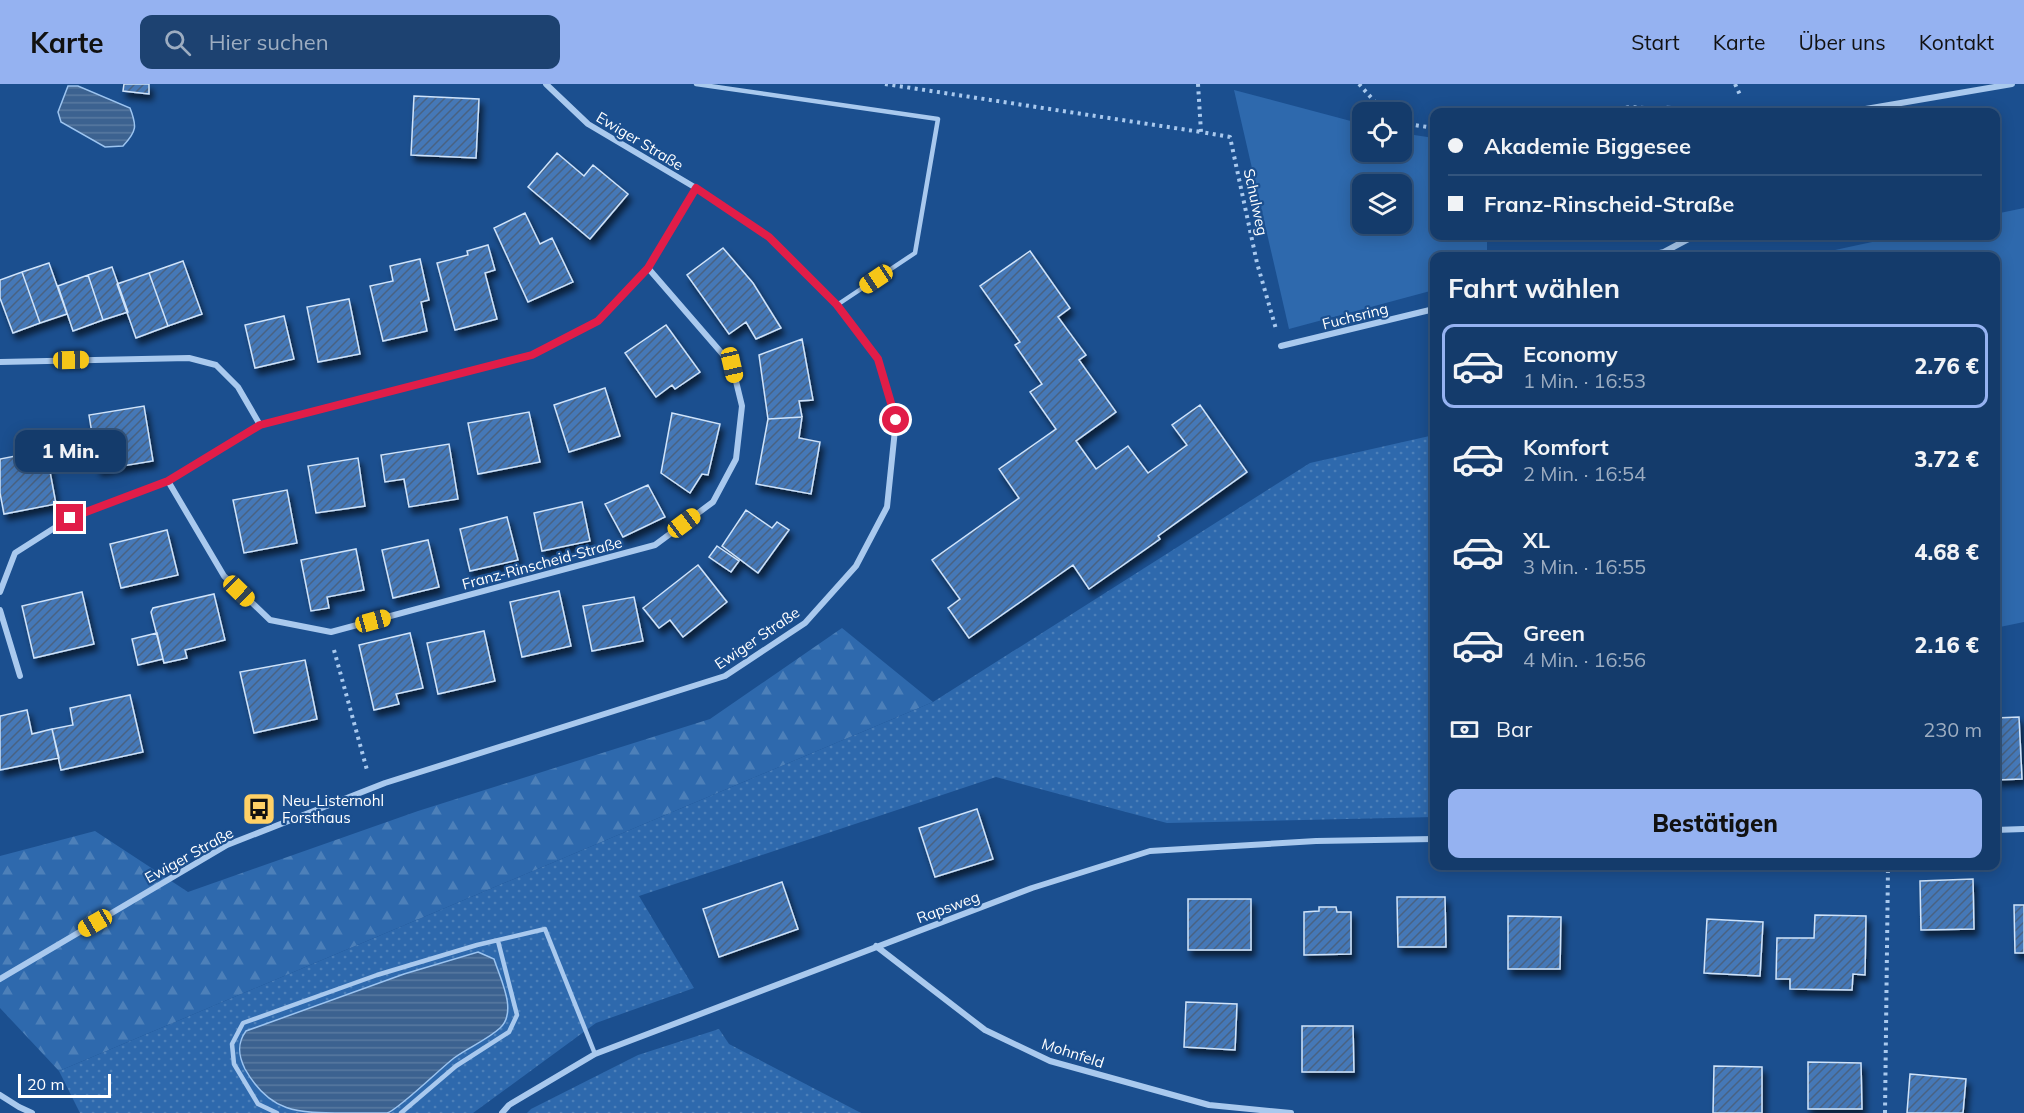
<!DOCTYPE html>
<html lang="de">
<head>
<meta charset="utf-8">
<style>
	body { margin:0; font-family:Mulish,sans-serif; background:#1d4271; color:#f1f3f6; height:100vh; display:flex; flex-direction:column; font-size:22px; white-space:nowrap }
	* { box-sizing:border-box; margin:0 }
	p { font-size:20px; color:#9dadc1 }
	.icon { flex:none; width:33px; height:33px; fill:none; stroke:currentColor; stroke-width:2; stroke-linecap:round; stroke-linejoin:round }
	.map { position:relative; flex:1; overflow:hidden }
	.sheet { position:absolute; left:1430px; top:168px; width:570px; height:618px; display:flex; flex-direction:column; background:#143b6b; border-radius:12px; box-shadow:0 3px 15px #0003,0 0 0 2px #33557e }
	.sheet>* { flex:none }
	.hud { position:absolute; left:1430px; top:24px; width:570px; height:132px; border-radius:12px; box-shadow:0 3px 15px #0003,0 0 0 2px #33557e; display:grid; align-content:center; height:132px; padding:0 18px; background:#143b6b }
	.fabs { position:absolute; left:1352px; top:18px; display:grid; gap:12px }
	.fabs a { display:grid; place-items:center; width:60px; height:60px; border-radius:12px; background:#143b6b; box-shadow:0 3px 15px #0003,0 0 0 2px #33557e; font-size:30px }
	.scale { position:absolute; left:18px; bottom:15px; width:93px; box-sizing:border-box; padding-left:6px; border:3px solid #fff; border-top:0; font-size:16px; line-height:21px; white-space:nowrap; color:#fff; -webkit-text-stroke:4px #1b4f8f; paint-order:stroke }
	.end { position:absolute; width:27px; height:27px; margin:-14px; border:8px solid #e11d48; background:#fff; box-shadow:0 0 0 3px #fff }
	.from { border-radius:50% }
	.bubble { position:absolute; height:42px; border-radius:12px; background:#143b6b; box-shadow:0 3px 15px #0003,0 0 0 2px #33557e; font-size:20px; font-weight:800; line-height:42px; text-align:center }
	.car { position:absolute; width:18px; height:36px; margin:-18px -9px; border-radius:8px; box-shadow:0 0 4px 2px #0007; background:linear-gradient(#f5c518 24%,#345 0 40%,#f5c518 0 76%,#345 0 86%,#f5c518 0) }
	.hud b { display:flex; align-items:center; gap:21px; height:57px; font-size:22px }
	.hud b+b { border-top:2px solid #33557e }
	.hud i { width:15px; height:15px; background:#f1f3f6 }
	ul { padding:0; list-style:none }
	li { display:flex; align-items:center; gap:18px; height:84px; margin:0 12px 9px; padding:0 6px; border:3px solid transparent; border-radius:12px }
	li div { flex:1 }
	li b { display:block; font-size:22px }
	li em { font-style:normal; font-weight:800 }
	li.current { border-color:#95b2f1 }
	li>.icon { width:54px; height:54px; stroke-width:1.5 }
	h2 { padding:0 18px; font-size:27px; line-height:72px }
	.pay { display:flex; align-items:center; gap:15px; height:66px; padding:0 18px; font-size:22px }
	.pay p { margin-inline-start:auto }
	.primary-button { display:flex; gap:12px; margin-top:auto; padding:12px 18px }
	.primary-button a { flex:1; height:69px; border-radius:12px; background:#95b2f1; color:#111; font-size:24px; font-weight:800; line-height:69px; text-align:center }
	header { display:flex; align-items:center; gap:36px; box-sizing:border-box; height:84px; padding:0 30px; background:#95b2f1; color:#111 }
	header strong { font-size:28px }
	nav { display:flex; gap:33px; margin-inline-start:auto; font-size:21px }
	.search { width:420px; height:54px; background:#1d4271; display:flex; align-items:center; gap:15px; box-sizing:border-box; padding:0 21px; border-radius:12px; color:#9dadc1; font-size:22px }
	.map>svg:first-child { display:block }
	.grass { fill:url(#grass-dots) }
	.forest { fill:url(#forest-firs) }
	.park { fill:#2e69ad; fill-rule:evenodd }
	.water { fill:url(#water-rules); stroke:#9cc4f0; stroke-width:1.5 }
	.building { fill:url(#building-hatch); stroke:#cfe3fa; stroke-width:1.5; filter:url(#shadow) }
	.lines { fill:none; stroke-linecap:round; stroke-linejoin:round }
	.path { stroke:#a9c9ee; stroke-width:4; stroke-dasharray:3 4.5; stroke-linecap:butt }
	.lane { stroke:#a9c9ee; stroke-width:4.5 }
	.street { stroke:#a9c9ee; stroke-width:6 }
	.route { stroke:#e11d48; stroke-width:8 }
	.labels { text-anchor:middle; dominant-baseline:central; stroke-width:4.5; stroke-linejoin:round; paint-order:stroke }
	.street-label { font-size:15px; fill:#fff; stroke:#1b4f8f }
	.poi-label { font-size:15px; fill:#fff; stroke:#1b4f8f; text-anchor:start }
</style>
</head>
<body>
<header>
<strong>Karte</strong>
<div class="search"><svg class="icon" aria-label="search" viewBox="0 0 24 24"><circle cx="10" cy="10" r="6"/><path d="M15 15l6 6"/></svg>Hier suchen</div>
<nav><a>Start</a><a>Karte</a><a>Über uns</a><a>Kontakt</a></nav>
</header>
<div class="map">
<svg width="2024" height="1029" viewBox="0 0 2024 1029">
	<defs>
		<pattern id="grass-dots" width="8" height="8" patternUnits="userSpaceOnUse" patternTransform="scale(1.5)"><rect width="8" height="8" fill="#2e69ad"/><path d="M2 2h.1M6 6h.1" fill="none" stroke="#4d80b9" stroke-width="1.8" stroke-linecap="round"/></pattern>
		<pattern id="forest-firs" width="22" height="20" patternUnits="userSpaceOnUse" patternTransform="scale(1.5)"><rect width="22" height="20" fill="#2e69ad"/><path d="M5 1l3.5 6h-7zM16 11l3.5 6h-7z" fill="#4d80b9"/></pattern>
		<pattern id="water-rules" width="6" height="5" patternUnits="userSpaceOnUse" patternTransform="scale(1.5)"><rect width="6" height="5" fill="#3c6290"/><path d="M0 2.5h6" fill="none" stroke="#597aa1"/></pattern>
		<pattern id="building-hatch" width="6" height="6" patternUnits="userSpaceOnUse" patternTransform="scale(1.5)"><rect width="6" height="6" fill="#4478b7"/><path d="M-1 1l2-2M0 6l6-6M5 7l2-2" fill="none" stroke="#486282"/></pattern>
		<filter id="shadow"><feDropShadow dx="3.5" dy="6" stdDeviation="3" flood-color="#0009"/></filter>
	</defs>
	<rect width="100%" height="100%" fill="#1b4f8f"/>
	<path class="grass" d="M1434,351V733L1167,739L996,693L639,812L694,904L596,939L473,1029H80L59,987L933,618L1310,379Z
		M719,945L729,960L861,1029H527L531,1025L638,971Z"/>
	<path class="forest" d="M842,544L933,618L59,987L0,924V772L95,747L188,808L418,727L710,635Z"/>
	<path class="park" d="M1234,6L1362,40V68H1401V49L1434,54V152H1487V172H1434V206L1289,245ZM1362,100H1401V140H1362Z
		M2024,124V538L1995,544V172H1807L1900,152H1995V130Z"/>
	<path class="water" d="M68,2H78L130,24C137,42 137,47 123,62L105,63L61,38L58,28Z
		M478,868L494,875C500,894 518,928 500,944C487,956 469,963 454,974C442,983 397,1027 387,1029C374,1029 358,1029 345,1029C297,1029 270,1029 245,985C238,971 237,959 246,947L404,890Z"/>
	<path class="building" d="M124,0H149V10L123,7Z
		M414,12L479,15L476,74L411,71Z
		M557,69L584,92L593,81L628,110L590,155L528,103Z
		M525,129L540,160L552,154L573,198L528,218L494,144Z
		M488,161L495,186L485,189L497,235L455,246L437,179L468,171L467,167Z
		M723,164L753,199L781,244L756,255L746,238L729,250L687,191Z
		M1030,167L1070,224L1058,233L1086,271L1079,276L1116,328L1076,357L1096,385L1128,362L1148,389L1187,361L1172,341L1200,321L1247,388L1158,452L1160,455L1089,505L1073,481L969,554L948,524L960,515L932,476L1019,414L999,385L1056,345L1030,308L1042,300L1015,261L1020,258L980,202Z
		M420,175L429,216L421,218L427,247L383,257L370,202L393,197L390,182Z
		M183,177L202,230L168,242L149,189Z
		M49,179L67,230L40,239L22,188Z
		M112,183L128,228L103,236L88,191Z
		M22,188L40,239L13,249L0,214V196Z
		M149,189L168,242L136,254L117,200Z
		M88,191L103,236L73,247L58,202Z
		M349,215L360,270L318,278L307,223Z
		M284,232L294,275L255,284L245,241Z
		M666,241L700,288L675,305L672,301L656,313L625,269Z
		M802,255L813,316L799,317L802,333L768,335L759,271Z
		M605,304L620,352L569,368L554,321Z
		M144,322L153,377L98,386L89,331Z
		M529,328L540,378L478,390L468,339Z
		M672,329L720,340L708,391L702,390L690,409L661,389Z
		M802,333L799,354L820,358L811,410L756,400L768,335Z
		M449,360L458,415L409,423L404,395L385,398L381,371Z
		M46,366L56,420L4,430L0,409V375Z
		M358,374L365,422L316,429L308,382Z
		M648,401L665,433L623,453L605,420Z
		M287,406L297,459L244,469L233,416Z
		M582,418L590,457L542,467L534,429Z
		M746,426L772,444L777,438L789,446L758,489L722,462Z
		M507,433L518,476L470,487L460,445Z
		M167,446L178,491L121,504L110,460Z
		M428,456L439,503L393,514L382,466Z
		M717,462L739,477L731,488L709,473Z
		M356,465L364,506L327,513L329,524L311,527L301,476Z
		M698,481L727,518L683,553L670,536L659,544L643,524Z
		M559,507L571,562L522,573L510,518Z
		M82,508L94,560L34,574L22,522Z
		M214,510L225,556L185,566L187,574L164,579L151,528L153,524Z
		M634,513L643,557L592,567L583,522Z
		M484,547L495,597L438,610L427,559Z
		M157,549L163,575L138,581L132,555Z
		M410,549L423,604L396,610L399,620L374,626L359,561Z
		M305,576L317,635L254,649L240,588Z
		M130,611L143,668L61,686L52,645L73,641L70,624Z
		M27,626L32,650L52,645L59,674L0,686V632Z
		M2019,633L2022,695L1995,696V634Z
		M977,725L993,775L935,793L919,744Z
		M1973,795L1974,845L1921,846L1920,797Z
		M782,798L798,845L719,873L703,825Z
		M1397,813H1445L1446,863H1398Z
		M1188,815H1251V866H1188Z
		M2014,821H2024V869H2015Z
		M1319,823H1336L1337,828H1351V870L1304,871V828L1319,827Z
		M1815,831L1866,832L1865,891L1853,890L1852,906L1790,905V895H1776L1777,854H1814Z
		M1508,832L1561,833L1560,885H1508Z
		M1707,835L1763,838L1760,892L1704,889Z
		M1186,918L1237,920L1235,966L1184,963Z
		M1302,942H1353L1354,988H1302Z
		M1808,978L1861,979L1862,1025H1808Z
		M1714,982L1762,983V1029H1713Z
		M1910,990L1966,995L1963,1029H1907Z"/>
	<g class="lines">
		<path class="path" d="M885,0L1201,48
			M1198,0L1201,48L1230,53L1257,179L1276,245
			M1359,0L1384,28
			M1735,0L1741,13
			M1604,28L1630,23L1645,24
			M1401,39L1434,44
			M334,566L367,686
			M1885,1029L1888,782"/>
		<path class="lane" d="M696,0L938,35L915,169L837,221
			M1662,28L1667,24L1732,28
			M277,1029L258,1020L234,980L232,960L243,939L377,891L477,861L545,845L595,970
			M401,1029L456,982L509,948L517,931L498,857"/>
		<path class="street" d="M1848,28L2012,0
			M1647,172L1664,168L1694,152
			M1281,262L1434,225
			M0,278L189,274L216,281L238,303L260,341
			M168,397L224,492L270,536L331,548L655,461L713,418L736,375L742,322L732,281L648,184
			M0,508L15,469L70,434L168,397L260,341L532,271L598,237L648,184L696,104
			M0,526L20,592
			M1995,746L2024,745
			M876,862L985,946L1050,977L1209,1021L1291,1029
			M0,895L227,761L385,699L725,592L805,539L856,482L887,423L896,336L878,275L837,221L769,153L696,104L588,40L546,0
			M0,1011L19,1023L32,1029
			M502,1029L509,1021L595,970L1032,804L1150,767L1316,757L1434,755"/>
	</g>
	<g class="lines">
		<path class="route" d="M70,434L168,397L260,341L532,271L598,237L648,184L696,104L769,153L837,221L878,275L896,336"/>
	</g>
	<defs>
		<symbol id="bus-square" viewBox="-11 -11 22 22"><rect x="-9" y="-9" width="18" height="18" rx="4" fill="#ffd166" stroke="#1b4f8f"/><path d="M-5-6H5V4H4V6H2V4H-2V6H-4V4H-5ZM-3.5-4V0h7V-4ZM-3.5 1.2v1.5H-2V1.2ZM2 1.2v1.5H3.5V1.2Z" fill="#111"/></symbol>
	</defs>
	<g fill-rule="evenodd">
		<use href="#bus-square" x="240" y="706" width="38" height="38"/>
	</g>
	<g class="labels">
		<g class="street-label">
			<text transform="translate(640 57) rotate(31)">Ewiger Straße</text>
			<text transform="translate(1256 118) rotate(78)">Schulweg</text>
			<text transform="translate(1355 232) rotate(-14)">Fuchsring</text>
			<text transform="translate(542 479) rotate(-15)">Franz-Rinscheid-Straße</text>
			<text transform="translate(757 554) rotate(-34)">Ewiger Straße</text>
			<text transform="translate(189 771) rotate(-29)">Ewiger Straße</text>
			<text transform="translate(948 823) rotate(-20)">Rapsweg</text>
			<text transform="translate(1073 969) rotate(18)">Mohnfeld</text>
		</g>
		<g class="poi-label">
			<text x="282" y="716">Neu-Listernohl<tspan x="282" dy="17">Forsthaus</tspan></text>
		</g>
	</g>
</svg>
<div class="fabs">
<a><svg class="icon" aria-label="locate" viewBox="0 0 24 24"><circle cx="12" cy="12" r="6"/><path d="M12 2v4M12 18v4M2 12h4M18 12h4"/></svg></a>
<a><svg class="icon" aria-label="layers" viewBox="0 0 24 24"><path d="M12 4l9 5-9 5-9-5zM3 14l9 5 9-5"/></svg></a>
</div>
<div class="scale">20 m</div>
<i class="end from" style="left:896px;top:336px"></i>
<i class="end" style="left:70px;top:434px"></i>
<div class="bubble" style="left:15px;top:346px;width:111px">1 Min.</div>
<i class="car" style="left:876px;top:195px;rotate:236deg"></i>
<i class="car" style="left:71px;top:276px;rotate:89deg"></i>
<i class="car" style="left:732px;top:281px;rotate:167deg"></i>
<i class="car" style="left:684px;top:439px;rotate:53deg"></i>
<i class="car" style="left:239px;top:507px;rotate:134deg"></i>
<i class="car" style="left:373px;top:537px;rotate:75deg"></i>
<i class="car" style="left:95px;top:839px;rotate:240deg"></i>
<div class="hud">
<b><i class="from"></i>Akademie Biggesee</b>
<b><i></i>Franz-Rinscheid-Straße</b>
</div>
<section class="sheet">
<h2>Fahrt wählen</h2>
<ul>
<li class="current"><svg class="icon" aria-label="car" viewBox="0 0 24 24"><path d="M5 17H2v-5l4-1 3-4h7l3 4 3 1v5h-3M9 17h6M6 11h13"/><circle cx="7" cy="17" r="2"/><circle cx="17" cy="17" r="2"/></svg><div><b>Economy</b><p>1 Min. · 16:53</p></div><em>2.76 €</em></li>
<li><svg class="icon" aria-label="car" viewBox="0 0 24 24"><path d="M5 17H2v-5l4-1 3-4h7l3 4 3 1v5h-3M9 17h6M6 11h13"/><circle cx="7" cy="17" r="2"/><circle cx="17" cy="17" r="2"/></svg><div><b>Komfort</b><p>2 Min. · 16:54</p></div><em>3.72 €</em></li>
<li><svg class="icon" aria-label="car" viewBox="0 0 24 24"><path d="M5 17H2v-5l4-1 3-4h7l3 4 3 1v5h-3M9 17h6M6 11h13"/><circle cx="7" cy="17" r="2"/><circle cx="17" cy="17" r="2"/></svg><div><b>XL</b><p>3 Min. · 16:55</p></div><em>4.68 €</em></li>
<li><svg class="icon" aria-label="car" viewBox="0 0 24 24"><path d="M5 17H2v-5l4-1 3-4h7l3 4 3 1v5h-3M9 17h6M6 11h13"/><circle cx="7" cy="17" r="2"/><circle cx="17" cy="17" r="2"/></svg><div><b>Green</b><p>4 Min. · 16:56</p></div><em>2.16 €</em></li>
</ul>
<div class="pay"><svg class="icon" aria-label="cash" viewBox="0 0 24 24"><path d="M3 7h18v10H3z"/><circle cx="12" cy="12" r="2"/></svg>Bar<p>230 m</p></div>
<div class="primary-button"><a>Bestätigen</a></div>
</section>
</div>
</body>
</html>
